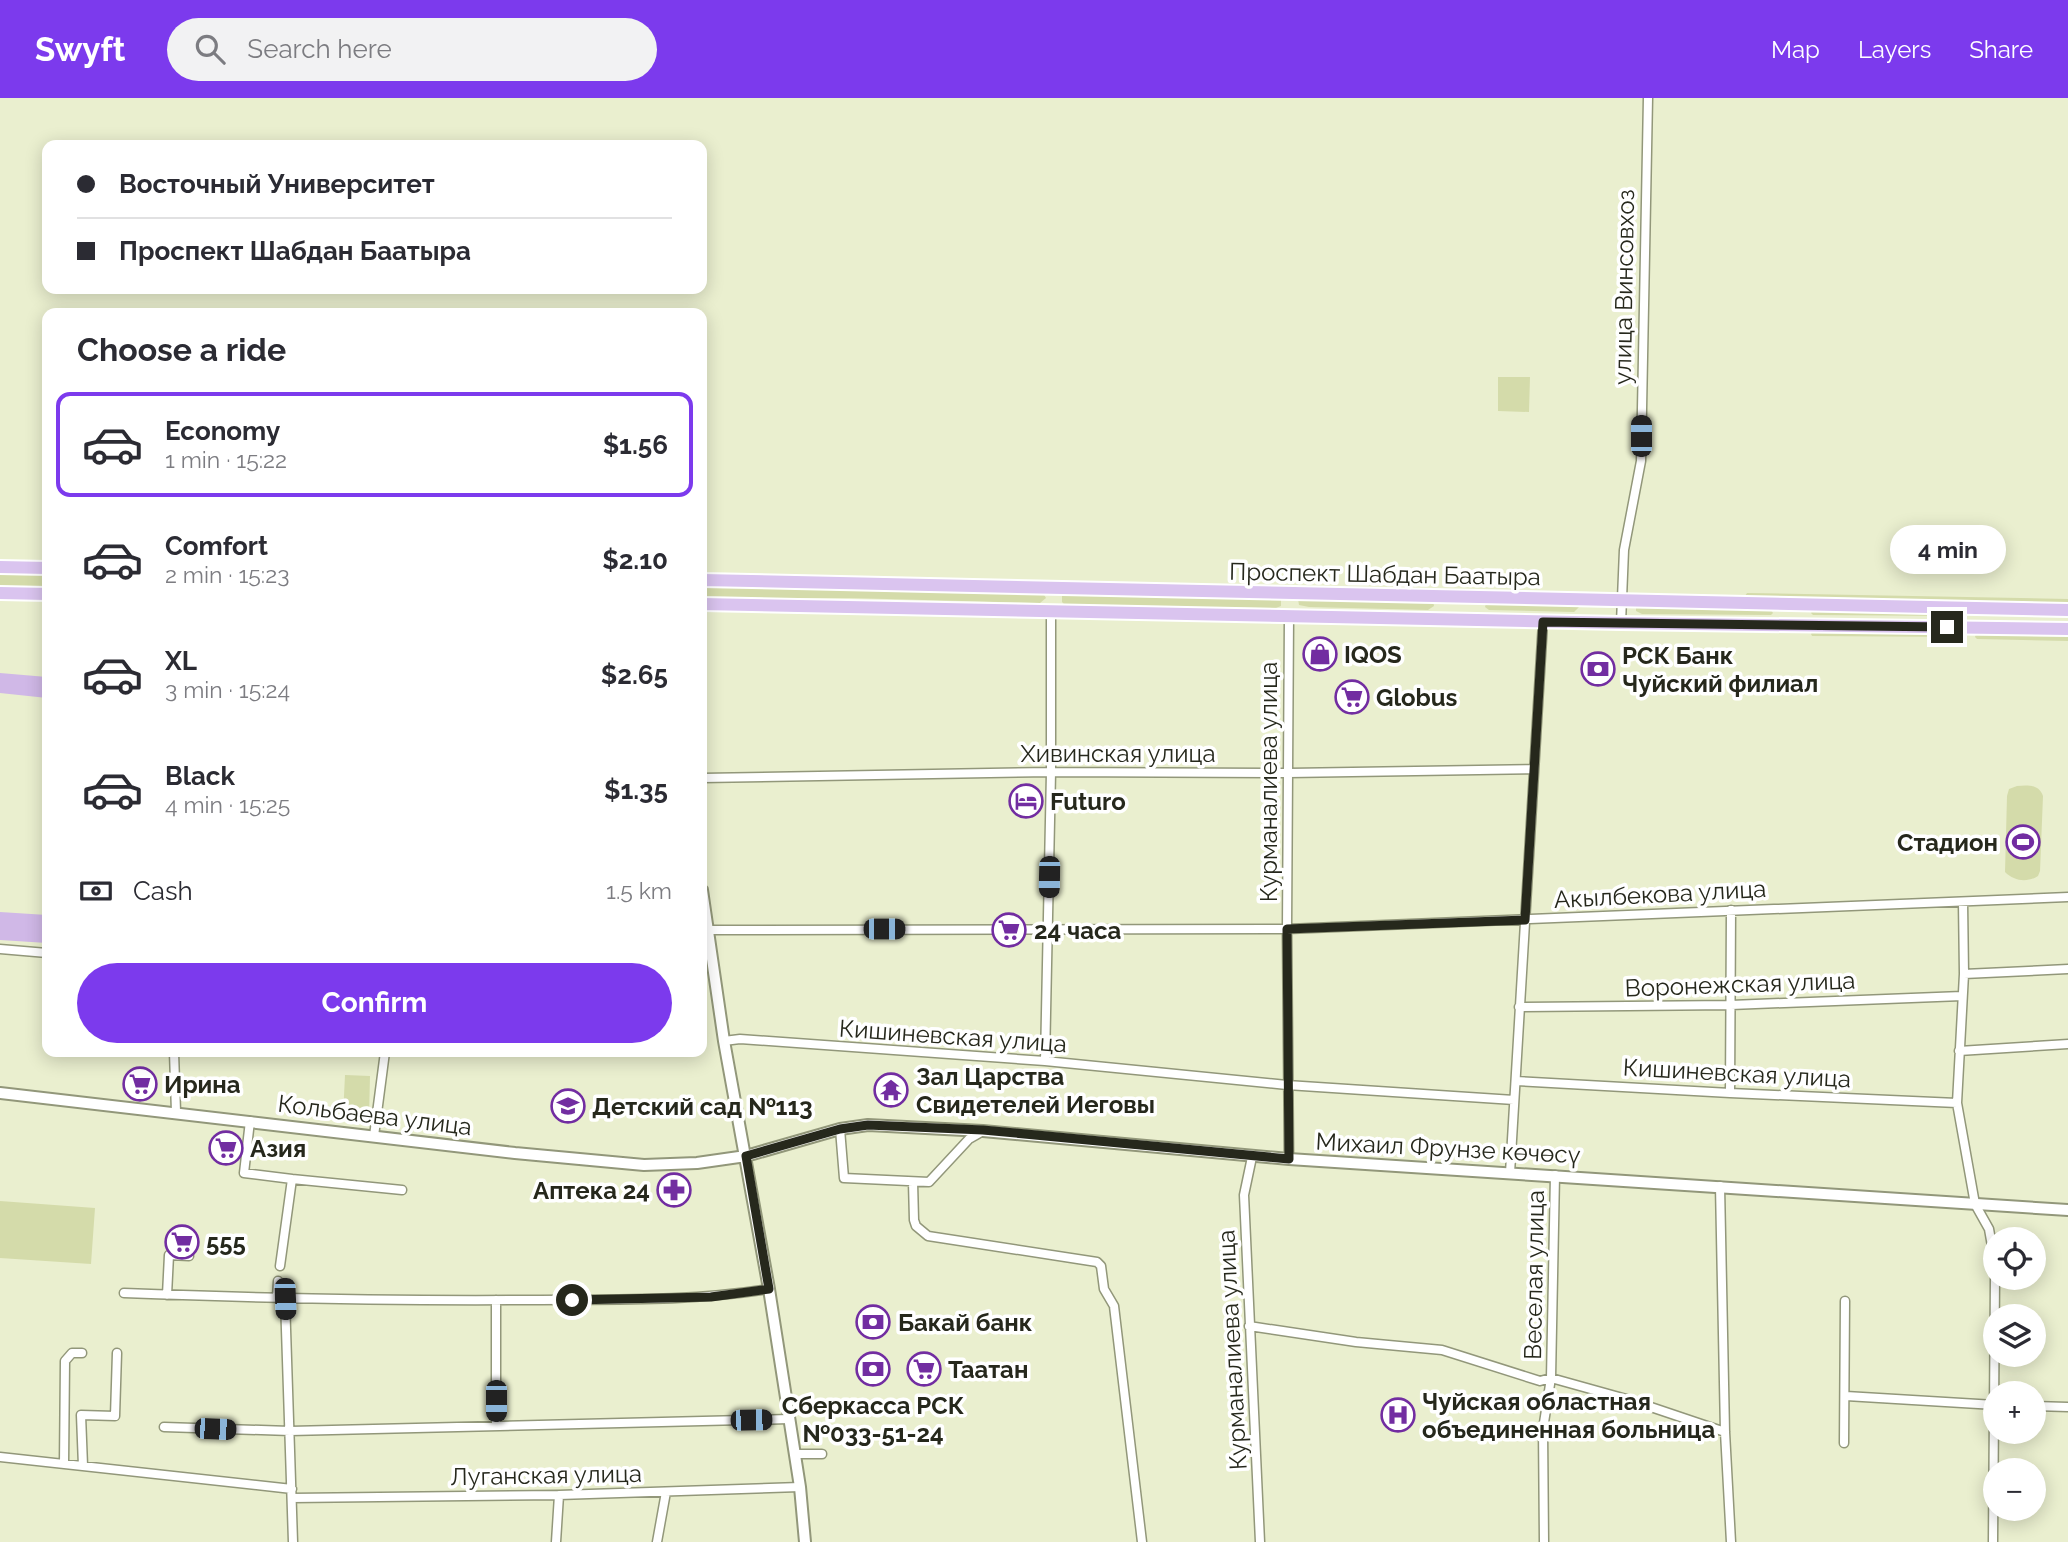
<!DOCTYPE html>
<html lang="en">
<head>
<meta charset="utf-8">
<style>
	body { margin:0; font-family:Raleway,sans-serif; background:#f2f2f3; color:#2b2b33; height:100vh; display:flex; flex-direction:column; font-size:26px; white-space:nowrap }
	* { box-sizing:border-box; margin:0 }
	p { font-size:23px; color:#7c7c81 }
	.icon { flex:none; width:38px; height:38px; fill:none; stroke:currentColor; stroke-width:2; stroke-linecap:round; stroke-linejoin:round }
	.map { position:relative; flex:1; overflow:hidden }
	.details { position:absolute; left:42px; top:210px; width:665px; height:749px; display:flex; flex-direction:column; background:#fff; border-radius:14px; box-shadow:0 4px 18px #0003 }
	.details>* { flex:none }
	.banner { position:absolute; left:42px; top:42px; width:665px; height:154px; border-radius:14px; box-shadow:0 4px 18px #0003; display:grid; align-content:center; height:154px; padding:0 35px; background:#fff }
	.controls { position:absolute; left:1983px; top:1129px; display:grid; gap:14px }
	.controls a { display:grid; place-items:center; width:63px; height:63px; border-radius:50%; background:#fff; box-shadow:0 4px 18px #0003; font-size:35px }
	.end { position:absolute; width:32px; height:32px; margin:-16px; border:9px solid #26281c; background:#fff; box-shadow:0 0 0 4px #fff }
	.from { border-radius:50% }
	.bubble { position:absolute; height:49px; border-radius:24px; background:#fff; box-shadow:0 4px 18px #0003; font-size:23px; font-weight:700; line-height:49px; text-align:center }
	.car { position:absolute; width:21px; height:42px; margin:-21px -10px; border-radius:9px; box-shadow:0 0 5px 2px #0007; background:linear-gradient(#222 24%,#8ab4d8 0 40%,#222 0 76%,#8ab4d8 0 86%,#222 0) }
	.banner b { display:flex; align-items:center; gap:24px; height:66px; font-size:26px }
	.banner b+b { border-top:2px solid #e1e1e2 }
	.banner i { width:18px; height:18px; background:#2b2b33 }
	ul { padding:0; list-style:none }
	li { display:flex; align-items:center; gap:21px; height:105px; margin:0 14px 10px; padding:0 21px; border:4px solid transparent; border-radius:14px }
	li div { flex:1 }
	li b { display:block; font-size:26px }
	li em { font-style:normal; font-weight:700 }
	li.on { border-color:#7c3aed }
	li>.icon { width:63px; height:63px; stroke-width:1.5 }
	h2 { padding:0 35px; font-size:32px; line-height:84px }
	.pay { display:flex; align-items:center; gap:18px; height:77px; padding:0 35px; font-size:26px }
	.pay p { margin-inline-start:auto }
	.primary-button { display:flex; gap:14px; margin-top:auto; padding:14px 35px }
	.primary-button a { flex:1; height:80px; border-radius:42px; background:#7c3aed; color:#fff; font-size:28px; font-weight:700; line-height:80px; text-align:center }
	header { display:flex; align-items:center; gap:42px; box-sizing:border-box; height:98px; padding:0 35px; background:#7c3aed; color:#fff }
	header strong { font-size:33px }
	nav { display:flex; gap:38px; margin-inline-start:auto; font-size:24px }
	.search { width:490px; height:63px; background:#f2f2f3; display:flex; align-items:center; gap:18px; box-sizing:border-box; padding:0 24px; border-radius:38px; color:#7c7c81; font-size:26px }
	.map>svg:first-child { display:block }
	.green { fill:#d4dbaa }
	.water { fill:#d0b8e7 }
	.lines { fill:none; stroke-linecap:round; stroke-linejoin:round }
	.street-casing { stroke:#92977a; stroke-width:11 }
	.secondary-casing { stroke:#92977a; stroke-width:14 }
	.primary-casing { stroke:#fff; stroke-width:16 }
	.street { stroke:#fff; stroke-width:8 }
	.secondary { stroke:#fff; stroke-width:10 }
	.primary { stroke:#dac4ef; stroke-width:12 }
	.route { stroke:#26281c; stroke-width:9 }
	.labels { text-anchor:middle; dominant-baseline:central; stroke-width:7; stroke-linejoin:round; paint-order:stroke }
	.street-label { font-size:24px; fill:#26281c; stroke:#fff }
	.poi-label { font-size:24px; font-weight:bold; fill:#26281c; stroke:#fff; text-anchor:start }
</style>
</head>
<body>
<header>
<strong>Swyft</strong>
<div class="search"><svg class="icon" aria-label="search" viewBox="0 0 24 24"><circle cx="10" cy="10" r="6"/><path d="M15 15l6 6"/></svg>Search here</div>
<nav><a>Map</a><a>Layers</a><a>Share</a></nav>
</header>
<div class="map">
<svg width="2068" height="1444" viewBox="0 0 2068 1444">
	<rect width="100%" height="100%" fill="#eaefcf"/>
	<path class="green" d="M1498,279H1530L1529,314L1498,313Z
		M0,475L47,476V491L0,490Z
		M762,489L1043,495L1046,500L1040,505L849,500H702V490Z
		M1065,493L1281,500V508L1276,510L1077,508L1065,507L1062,504V496Z
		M1747,495L2068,501V507L1747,500L1745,498Z
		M1298,501L1433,503L1434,508L1428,512L1309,509L1299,507Z
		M1487,502L1578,507L1579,509L1574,514L1489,512L1485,509Z
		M1641,507L1771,512L1773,515L1771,517L1642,516L1636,513V509Z
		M1813,512L1965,514L1966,516L1960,518L1813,517L1811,515Z
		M1813,533L1964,535L1965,537L1960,539L1812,538L1811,536Z
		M1976,536L2068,538V543L1977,541L1975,539Z
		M2017,688C2027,687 2039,686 2043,698L2040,773L2038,778C2027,785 2014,783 2005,774L2007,698L2009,691Z
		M345,977L370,978L369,1019L343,1018Z
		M0,1103L95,1110L91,1166L0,1160Z"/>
	<path class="water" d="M0,575L47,579V600L0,595Z
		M0,814L47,817V845L0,842Z"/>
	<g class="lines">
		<defs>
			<path id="street" d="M1621,525L1624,452L1641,363L1648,0
				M702,680L1051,674L1289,675L1534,671
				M1963,804L1964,876L1957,1005L1975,1106L1989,1131L1995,1165
				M702,832L1287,831L2068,799
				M0,851L47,855
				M1964,876L2068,871
				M1519,909L1731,907L1962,898
				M724,943L740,941L1045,963L1287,987L1514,1002
				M1959,953L2068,946
				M174,954L176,1014
				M1045,963L1051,674V512
				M1516,983L1730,995L1957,1005
				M1730,995L1731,812
				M250,1023L244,1075L292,1081L280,1168
				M840,1031L844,1080L929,1084L969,1041L983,1033
				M374,1038L385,954
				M1252,1059L1244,1097L1260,1444
				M1289,1061L1287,831L1289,518
				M1510,1075L1543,524
				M292,1081L402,1092
				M913,1084L914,1122L916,1128L928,1138L1097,1164L1101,1168L1104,1191L1114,1208L1142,1444
				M1720,1088L1725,1334L1731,1444
				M124,1195C258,1200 392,1203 526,1202C607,1201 688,1204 769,1191
				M167,1197L169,1157L189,1158
				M277,1200L278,1183
				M285,1201L293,1444
				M496,1202V1328
				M1249,1228L1356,1244L1442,1252L1540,1283L1551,1280L1630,1302L1725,1334
				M1846,1298L1995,1307
				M2034,1308L2068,1309
				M164,1329L290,1333L789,1321
				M1844,1345L1845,1203
				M795,1356H822
				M0,1359L292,1391
				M64,1366L65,1263L72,1255H82
				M83,1368L81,1317L115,1318L117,1255
				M292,1400L559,1397L800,1389
				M556,1444L559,1397
				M657,1444L666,1394
				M1544,1444L1543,1331L1551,1280L1555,1077
				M1993,1444L1995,1180"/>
			<path id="secondary" d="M702,792L724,943L769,1191L800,1389L805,1444
				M0,995L515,1055L644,1067L697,1065L746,1058L840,1031L868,1027L983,1033L1289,1061L2068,1112"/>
			<path id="primary" d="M0,469L47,470
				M702,482L2068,512
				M0,495L47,496
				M702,506L1621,525L2068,531"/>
		</defs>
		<use href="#street" class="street-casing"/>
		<use href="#secondary" class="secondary-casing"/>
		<use href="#primary" class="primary-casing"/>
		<use href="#street" class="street"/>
		<use href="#secondary" class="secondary"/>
		<use href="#primary" class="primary"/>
	</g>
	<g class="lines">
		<path class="route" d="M572,1202L711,1199L769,1191L746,1058L840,1031L868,1027L983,1032L1289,1061L1287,831L1525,822L1543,524L1947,529"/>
	</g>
	<defs>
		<symbol id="shop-ring" viewBox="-11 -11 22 22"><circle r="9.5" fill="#fff" stroke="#722da1" stroke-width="1.5"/><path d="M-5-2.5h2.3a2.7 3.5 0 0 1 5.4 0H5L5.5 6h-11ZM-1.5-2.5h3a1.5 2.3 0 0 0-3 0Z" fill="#722da1"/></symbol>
		<symbol id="bank-ring" viewBox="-11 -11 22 22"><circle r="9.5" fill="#fff" stroke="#722da1" stroke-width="1.5"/><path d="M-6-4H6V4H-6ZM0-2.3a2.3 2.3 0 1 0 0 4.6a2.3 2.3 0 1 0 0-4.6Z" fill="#722da1"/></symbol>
		<symbol id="supermarket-ring" viewBox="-11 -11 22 22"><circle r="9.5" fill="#fff" stroke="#722da1" stroke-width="1.5"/><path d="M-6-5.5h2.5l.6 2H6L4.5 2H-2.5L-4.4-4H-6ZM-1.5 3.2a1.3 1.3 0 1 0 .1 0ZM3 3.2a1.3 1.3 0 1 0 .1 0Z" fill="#722da1"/></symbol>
		<symbol id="hotel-ring" viewBox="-11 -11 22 22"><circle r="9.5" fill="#fff" stroke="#722da1" stroke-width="1.5"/><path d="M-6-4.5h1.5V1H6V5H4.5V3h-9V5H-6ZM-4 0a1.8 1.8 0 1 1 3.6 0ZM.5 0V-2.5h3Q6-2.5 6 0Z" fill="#722da1"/></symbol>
		<symbol id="stadium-ring" viewBox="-11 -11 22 22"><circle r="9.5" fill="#fff" stroke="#722da1" stroke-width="1.5"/><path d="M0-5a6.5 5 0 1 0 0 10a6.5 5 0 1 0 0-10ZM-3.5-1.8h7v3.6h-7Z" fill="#722da1"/></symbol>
		<symbol id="temple-ring" viewBox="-11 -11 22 22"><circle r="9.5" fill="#fff" stroke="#722da1" stroke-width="1.5"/><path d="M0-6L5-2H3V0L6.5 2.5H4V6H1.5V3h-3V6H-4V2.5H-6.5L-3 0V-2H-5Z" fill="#722da1"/></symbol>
		<symbol id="school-ring" viewBox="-11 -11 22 22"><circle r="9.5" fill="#fff" stroke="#722da1" stroke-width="1.5"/><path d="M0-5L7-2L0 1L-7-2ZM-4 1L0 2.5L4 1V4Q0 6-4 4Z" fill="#722da1"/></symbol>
		<symbol id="pharmacy-ring" viewBox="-11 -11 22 22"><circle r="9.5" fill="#fff" stroke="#722da1" stroke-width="1.5"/><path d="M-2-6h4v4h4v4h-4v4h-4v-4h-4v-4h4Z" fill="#722da1"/></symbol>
		<symbol id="hospital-ring" viewBox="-11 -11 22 22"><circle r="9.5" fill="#fff" stroke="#722da1" stroke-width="1.5"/><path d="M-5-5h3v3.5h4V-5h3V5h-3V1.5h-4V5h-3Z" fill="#722da1"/></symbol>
	</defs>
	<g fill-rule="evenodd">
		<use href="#shop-ring" x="1301" y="537" width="38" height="38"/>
		<use href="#bank-ring" x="1579" y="552" width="38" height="38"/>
		<use href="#supermarket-ring" x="1333" y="580" width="38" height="38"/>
		<use href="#hotel-ring" x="1007" y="684" width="38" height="38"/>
		<use href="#stadium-ring" x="2004" y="725" width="38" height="38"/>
		<use href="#supermarket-ring" x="990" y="813" width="38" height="38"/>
		<use href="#supermarket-ring" x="121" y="967" width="38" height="38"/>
		<use href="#temple-ring" x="872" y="973" width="38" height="38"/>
		<use href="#school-ring" x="549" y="989" width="38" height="38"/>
		<use href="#supermarket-ring" x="207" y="1031" width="38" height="38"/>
		<use href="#pharmacy-ring" x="655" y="1073" width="38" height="38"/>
		<use href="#supermarket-ring" x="163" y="1125" width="38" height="38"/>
		<use href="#bank-ring" x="854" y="1205" width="38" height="38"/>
		<use href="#bank-ring" x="854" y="1252" width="38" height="38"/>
		<use href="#supermarket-ring" x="905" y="1252" width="38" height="38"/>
		<use href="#hospital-ring" x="1379" y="1298" width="38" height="38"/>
	</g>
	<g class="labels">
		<g class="street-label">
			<text transform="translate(1624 189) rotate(-89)">улица Винсовхоз</text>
			<text transform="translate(1385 476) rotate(1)">Проспект Шабдан Баатыра</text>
			<text x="1118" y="655">Хивинская улица</text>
			<text transform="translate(1268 684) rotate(-90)">Курманалиева улица</text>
			<text transform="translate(1660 796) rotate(-3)">Акылбекова улица</text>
			<text transform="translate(1740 886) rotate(-2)">Воронежская улица</text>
			<text transform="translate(953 938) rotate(4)">Кишиневская улица</text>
			<text transform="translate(1737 975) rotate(3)">Кишиневская улица</text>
			<text transform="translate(375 1017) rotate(7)">Кольбаева улица</text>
			<text transform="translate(1448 1050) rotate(3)">Михаил Фрунзе көчөсү</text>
			<text transform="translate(1534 1177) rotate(-89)">Веселая улица</text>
			<text transform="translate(1232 1252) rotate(-93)">Курманалиева улица</text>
			<text transform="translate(546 1377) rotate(-1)">Луганская улица</text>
		</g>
		<g class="poi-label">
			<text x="1344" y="556">IQOS</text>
			<text x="1622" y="557">РСК Банк<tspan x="1622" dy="28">Чуйский филиал</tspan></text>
			<text x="1376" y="599">Globus</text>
			<text x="1050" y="703">Futuro</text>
			<text x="1998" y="744" text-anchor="end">Стадион</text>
			<text x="1034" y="832">24 часа</text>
			<text x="916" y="978">Зал Царства<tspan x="916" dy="28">Свидетелей Иеговы</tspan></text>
			<text x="164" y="986">Ирина</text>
			<text x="592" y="1008">Детский сад №113</text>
			<text x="250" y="1050">Азия</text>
			<text x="650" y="1092" text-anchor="end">Аптека 24</text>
			<text x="206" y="1144">555</text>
			<text x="898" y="1224">Бакай банк</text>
			<text x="948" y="1271">Таатан</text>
			<text x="1422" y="1303">Чуйская областная<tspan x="1422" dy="28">объединенная больница</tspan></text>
			<text x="873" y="1307" text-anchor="middle">Сберкасса РСК<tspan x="873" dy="28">№033-51-24</tspan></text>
		</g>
	</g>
</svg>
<div class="controls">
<a><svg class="icon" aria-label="locate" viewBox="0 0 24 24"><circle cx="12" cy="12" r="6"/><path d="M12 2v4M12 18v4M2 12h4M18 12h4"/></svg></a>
<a><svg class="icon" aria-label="layers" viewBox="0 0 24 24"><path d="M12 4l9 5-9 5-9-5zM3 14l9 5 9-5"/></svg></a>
<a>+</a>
<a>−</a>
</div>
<i class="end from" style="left:572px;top:1202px"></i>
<i class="end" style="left:1947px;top:529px"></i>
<div class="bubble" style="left:1890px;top:427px;width:116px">4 min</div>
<i class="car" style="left:1641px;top:338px;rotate:0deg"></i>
<i class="car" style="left:1049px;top:779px;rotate:181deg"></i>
<i class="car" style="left:884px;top:831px;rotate:90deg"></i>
<i class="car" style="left:285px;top:1201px;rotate:178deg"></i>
<i class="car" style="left:496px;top:1303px;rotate:180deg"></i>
<i class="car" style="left:751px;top:1322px;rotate:89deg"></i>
<i class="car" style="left:215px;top:1331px;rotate:92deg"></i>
<div class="banner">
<b><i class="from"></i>Восточный Университет</b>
<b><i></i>Проспект Шабдан Баатыра</b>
</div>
<section class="details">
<h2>Choose a ride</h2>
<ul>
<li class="on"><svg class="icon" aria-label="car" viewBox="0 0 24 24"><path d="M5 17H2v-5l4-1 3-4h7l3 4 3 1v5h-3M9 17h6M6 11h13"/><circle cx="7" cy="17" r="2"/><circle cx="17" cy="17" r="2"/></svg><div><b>Economy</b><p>1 min · 15:22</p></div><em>$1.56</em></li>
<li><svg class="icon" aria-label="car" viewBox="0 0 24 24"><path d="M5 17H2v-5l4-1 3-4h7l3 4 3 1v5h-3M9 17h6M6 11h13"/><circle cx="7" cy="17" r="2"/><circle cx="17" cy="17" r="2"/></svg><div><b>Comfort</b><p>2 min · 15:23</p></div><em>$2.10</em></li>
<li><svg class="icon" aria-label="car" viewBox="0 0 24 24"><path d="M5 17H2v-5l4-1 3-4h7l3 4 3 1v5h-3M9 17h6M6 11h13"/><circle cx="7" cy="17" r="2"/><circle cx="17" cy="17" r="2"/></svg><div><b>XL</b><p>3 min · 15:24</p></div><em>$2.65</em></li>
<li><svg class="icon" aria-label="car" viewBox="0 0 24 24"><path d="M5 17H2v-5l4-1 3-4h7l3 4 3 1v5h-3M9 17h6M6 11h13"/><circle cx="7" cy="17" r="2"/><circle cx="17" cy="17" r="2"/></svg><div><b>Black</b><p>4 min · 15:25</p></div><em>$1.35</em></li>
</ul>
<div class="pay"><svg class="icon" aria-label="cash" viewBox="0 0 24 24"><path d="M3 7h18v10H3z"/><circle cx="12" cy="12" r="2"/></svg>Cash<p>1.5 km</p></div>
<div class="primary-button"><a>Confirm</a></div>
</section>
</div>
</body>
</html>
